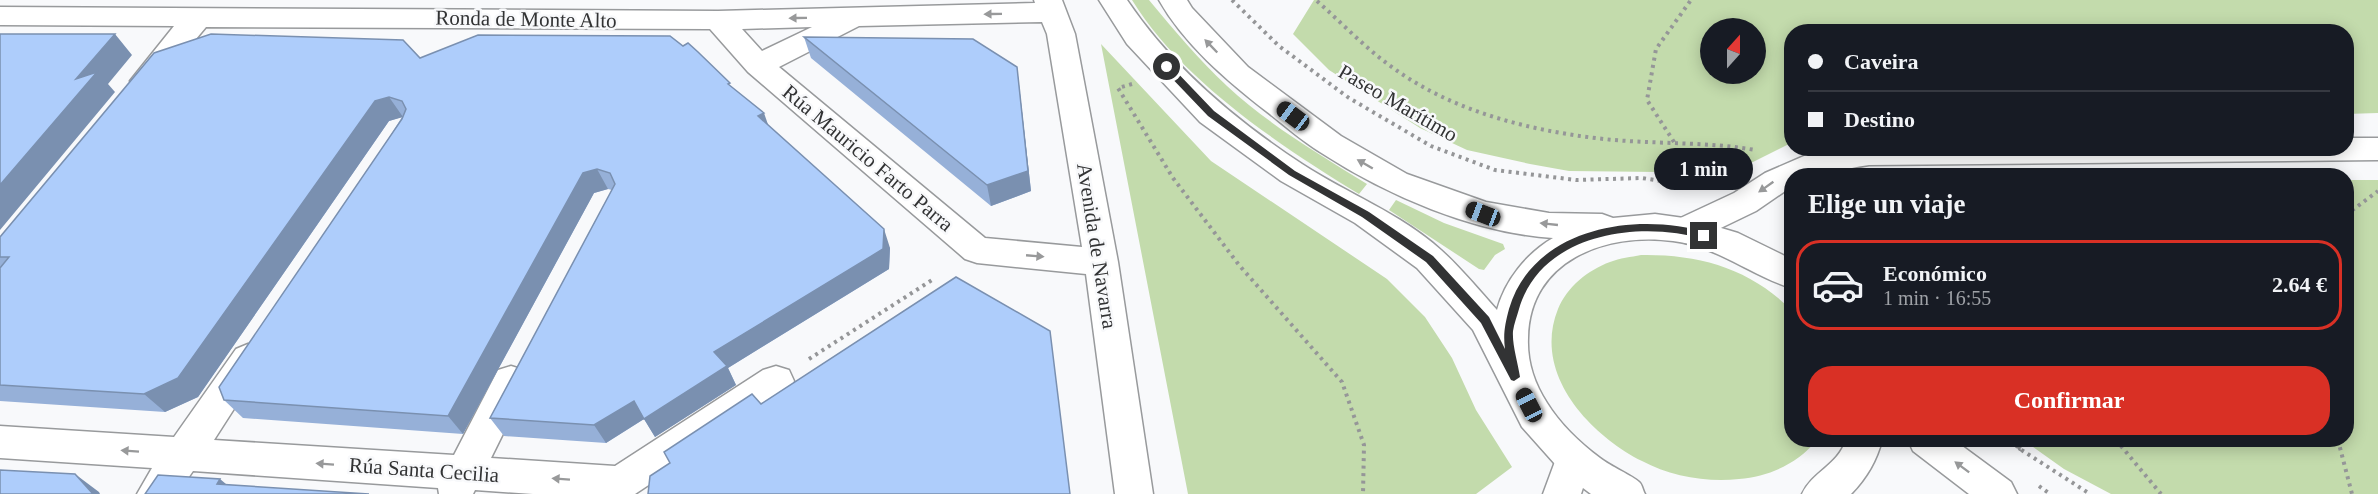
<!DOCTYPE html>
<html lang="es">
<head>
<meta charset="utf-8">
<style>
	body { margin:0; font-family:Georgia,serif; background:#242831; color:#f1f3f6; height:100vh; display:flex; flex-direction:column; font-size:22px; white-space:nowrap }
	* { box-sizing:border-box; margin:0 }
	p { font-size:20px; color:#9ea1a6 }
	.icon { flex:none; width:33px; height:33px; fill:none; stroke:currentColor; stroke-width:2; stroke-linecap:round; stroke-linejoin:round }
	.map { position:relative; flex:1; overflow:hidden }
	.details { position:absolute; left:1784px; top:168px; width:570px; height:279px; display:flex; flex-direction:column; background:#171b24; border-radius:24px; box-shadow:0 3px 15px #0003 }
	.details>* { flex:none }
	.guide { position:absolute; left:1784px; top:24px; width:570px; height:132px; border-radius:24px; box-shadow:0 3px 15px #0003; display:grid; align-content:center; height:132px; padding:0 24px; background:#171b24 }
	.needle { width:39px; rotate:21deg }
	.buttons { position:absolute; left:1700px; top:18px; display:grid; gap:12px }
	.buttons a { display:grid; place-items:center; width:66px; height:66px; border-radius:50%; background:#171b24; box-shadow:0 3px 15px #0003; font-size:30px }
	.end { position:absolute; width:27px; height:27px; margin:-14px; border:8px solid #323334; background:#fff; box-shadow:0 0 0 3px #fff }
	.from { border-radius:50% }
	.bubble { position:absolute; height:42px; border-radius:21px; background:#171b24; box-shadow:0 3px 15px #0003; font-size:20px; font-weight:700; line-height:42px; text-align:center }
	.car { position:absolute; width:18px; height:36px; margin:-18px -9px; border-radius:8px; box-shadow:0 0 4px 2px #0007; background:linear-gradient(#222 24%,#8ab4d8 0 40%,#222 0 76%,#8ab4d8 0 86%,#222 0) }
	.guide b { display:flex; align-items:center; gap:21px; height:57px; font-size:22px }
	.guide b+b { border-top:2px solid #363941 }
	.guide i { width:15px; height:15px; background:#f1f3f6 }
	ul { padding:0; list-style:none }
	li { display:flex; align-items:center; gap:18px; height:90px; margin:0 12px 9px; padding:0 12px; border:3px solid transparent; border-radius:24px }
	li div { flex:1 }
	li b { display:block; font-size:22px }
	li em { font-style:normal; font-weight:700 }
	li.current { border-color:#d93025 }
	li>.icon { width:54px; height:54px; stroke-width:1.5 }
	h2 { padding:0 24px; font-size:27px; line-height:72px }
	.primary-button { display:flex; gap:12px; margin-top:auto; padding:12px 24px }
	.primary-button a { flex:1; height:69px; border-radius:24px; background:#d93025; color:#fff; font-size:24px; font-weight:700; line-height:69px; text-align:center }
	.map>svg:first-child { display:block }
	.green { fill:#c3dbac; fill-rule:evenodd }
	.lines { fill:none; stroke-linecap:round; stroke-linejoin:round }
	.street-casing { stroke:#989a9c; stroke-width:3 }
	.secondary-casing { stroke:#989a9c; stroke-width:3 }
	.path { stroke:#959698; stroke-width:4; stroke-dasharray:3 4.5; stroke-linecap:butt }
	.street { fill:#fff; fill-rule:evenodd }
	.secondary { fill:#fff; fill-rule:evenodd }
	.wall { fill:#96b0d8 }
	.shaded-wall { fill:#7a90b0 }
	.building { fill:#aecdfb; stroke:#7a90b0; stroke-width:1.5 }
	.oneway { fill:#98999a }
	.route { fill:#323334 }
	.labels { text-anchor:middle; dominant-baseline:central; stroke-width:5; stroke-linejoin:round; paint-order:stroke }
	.street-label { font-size:21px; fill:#323334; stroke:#f8f9fb }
</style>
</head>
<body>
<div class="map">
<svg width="2378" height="494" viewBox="0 0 2378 494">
	<rect width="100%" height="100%" fill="#f8f9fb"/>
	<path class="green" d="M1132,0H1149C1174,30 1199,60 1227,86C1269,125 1319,154 1367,184L1359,194C1279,145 1182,81 1132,0Z
		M1314,0H2378V113L2346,114V32H1791V143L1717,180L1658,172L1569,171L1530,164L1467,150L1420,128L1329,70L1293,34ZM1755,28V74H1710V28Z
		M1101,44L1211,161L1387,279L1425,317L1452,358L1476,410L1512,467L1476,494H1188Z
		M2346,180H2378V494H2111L2064,469L2023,440H2346Z
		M1396,200L1444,223L1503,244L1505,249L1495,255L1484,270L1479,269L1389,210Z
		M1641,255C1698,254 1750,268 1791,310V440H1817C1797,464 1770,476 1739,479C1708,483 1670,476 1642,461C1589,434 1532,373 1558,309C1567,287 1588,270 1610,262C1620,258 1631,257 1641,255Z"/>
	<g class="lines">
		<defs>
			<path id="street" d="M1034,0H1062L1075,34L1118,262L1153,494H1115L1086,274L977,263L965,259L748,72L710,29L206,27L155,88L145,91L135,88L130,81L174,26L0,25V7L718,11L1035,3ZM1042,22L1047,34L1082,247L985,238L779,67L859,26ZM812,27L762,51L742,29Z
				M2346,138H2378V160L1869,165C1843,169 1817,176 1791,176V187L1756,211L1698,239L1686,243L1674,239L1670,230L1674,221L1734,193L1765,173L1818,150L2346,148Z
				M248,344L260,349L266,359L214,440L454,455L498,370L511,366L524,370L529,381L491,458L615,466L763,370L776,366L789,370L794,381L789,392L635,494H533L475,490L473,494H439L438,488L193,471L177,494H137L152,468L0,458V426L174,437L236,349Z
				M1573,444L1586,448L1592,460L1581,494H1543L1560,448Z"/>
			<path id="secondary" d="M1099,0H1127C1172,67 1235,120 1302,164C1348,194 1400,213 1441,250C1461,268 1479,290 1497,310C1505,280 1527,253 1553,238C1474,233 1386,195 1320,152C1301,140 1284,125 1266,111C1226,80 1184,44 1159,0H1187L1192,8L1248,67L1341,136L1407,174L1486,202L1549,213L1602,214L1613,218L1655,214L1691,219L1738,233L1791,259V288C1750,275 1719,247 1673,241C1606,232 1529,260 1528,338C1527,361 1534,383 1547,403C1560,424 1580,443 1600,458C1610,466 1633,476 1639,482C1642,484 1643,491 1645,494H1591L1563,473L1522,427L1473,330L1417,268L1355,223L1281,181L1200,122L1127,44Z
				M1846,440H1882C1877,460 1866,479 1851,494H1802C1812,472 1838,465 1846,440Z
				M1908,440H1954L2011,482L2017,494H1969L1913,451Z"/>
		</defs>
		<use href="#street" class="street-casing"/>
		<use href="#secondary" class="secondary-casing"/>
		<path class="path" d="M1232,0L1279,46L1349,98L1431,146L1495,170L1576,180L1642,178L1692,186
			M1317,1C1343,24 1367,50 1396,70C1458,114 1539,133 1614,140C1661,144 1709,142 1755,150
			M1132,84L1118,88L1173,178L1239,265L1342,382L1364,445L1363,494
			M1674,142L1647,100L1656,49L1691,0
			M2346,215L2378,191
			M809,359L932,280
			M2010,440L2020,449L2090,494
			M2015,440L2020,449L2029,440
			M2116,440L2161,494
			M2338,440L2352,494
			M2039,486L2050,494"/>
		<use href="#street" class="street"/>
		<use href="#secondary" class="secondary"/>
	</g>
	<path class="wall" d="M804,37L1017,67L1031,191L991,206L811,58Z
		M420,58L731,86L769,126L890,248L889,269L728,368L736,385L655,437L644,419L606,443L504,436L490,418L612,190L608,189L594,193L463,434L243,418L224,400L402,117L389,121L198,397L165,412L0,401V237Z"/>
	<path class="shaded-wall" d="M115,34L132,55L108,84L115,92L0,230V185L76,79Z
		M1017,67L1031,191L991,206L987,185Z
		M389,97L403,117L389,121L198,397L165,412L144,394L375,101Z
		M764,113L771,133L758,116Z
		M597,169L608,189L594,193L463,434L448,416L583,173Z
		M884,229L890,248L889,269L728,368L736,385L655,437L644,419L606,443L594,425L714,352Z
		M75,474L99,492L100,494H93Z
		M220,479L238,494L217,484Z"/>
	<path class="building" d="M0,34H115L76,79L97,72L0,185Z
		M211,34L403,40L420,58L478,35L670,36L683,46L688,43L698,52L730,83L728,84L764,113L758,116L884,229L883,249L714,352L727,366L644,419L634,401L594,425L490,418L615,184L610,173L597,169L583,173L448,416L224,400L219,387L402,119L406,109L402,101L389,97L375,101L178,378L144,394L0,385V268L9,257H0V237L154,53Z
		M804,37L973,39L1017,67L1028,171L987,185Z
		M956,277L1050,331L1070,494H648L650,476L670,463L664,452L752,394L761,404Z
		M0,470L75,474L93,494H0Z
		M158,475L220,479L217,484L369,494H145Z"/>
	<defs><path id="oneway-solid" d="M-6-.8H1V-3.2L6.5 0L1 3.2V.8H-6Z" transform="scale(1.5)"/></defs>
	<g class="oneway">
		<use href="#oneway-solid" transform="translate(993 14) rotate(179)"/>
		<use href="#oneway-solid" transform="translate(798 18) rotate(179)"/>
		<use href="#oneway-solid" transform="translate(1211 46) rotate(-134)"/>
		<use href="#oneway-solid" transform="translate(1365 164) rotate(-150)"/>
		<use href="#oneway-solid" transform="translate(1766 187) rotate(145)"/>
		<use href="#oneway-solid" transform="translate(1549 224) rotate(-174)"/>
		<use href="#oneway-solid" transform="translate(1035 256) rotate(5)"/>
		<use href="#oneway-solid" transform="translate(130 451) rotate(-176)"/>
		<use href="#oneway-solid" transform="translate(325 464) rotate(-176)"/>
		<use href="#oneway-solid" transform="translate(1962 467) rotate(-143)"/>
		<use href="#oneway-solid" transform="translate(561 479) rotate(-176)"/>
	</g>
	<path class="route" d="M1163,65H1170L1214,111L1295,171L1369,212L1433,256L1489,317L1505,349C1503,334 1505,324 1509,309C1533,227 1637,211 1708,233L1709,236L1704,239C1639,220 1541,233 1519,309C1517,316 1514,324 1513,331C1512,345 1518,363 1520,377L1514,381L1511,380L1481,323L1426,262L1362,217L1289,175L1208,116L1163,69Z"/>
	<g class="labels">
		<g class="street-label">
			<text transform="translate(526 19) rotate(1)">Ronda de Monte Alto</text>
			<text transform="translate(1398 103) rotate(30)">Paseo Marítimo</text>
			<text transform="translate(868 158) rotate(40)">Rúa Mauricio Farto Parra</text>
			<text transform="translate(1097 246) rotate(81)">Avenida de Navarra</text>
			<text transform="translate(424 470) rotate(4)">Rúa Santa Cecilia</text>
		</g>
	</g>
</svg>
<div class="buttons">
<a><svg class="needle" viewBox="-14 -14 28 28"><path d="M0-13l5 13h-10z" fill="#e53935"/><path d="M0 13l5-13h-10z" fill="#9ea1a6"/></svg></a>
</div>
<i class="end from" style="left:1167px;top:67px"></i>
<i class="end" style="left:1704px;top:236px"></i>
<div class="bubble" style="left:1654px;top:148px;width:99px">1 min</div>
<i class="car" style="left:1293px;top:116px;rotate:307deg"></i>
<i class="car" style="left:1483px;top:214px;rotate:291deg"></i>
<i class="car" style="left:1529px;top:405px;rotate:333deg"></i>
<div class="guide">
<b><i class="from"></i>Caveira</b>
<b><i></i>Destino</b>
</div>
<section class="details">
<h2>Elige un viaje</h2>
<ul>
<li class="current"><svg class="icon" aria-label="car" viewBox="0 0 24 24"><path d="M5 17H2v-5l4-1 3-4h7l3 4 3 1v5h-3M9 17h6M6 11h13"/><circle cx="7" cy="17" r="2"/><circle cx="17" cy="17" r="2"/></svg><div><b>Económico</b><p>1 min · 16:55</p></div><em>2.64 €</em></li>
</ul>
<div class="primary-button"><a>Confirmar</a></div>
</section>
</div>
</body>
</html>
